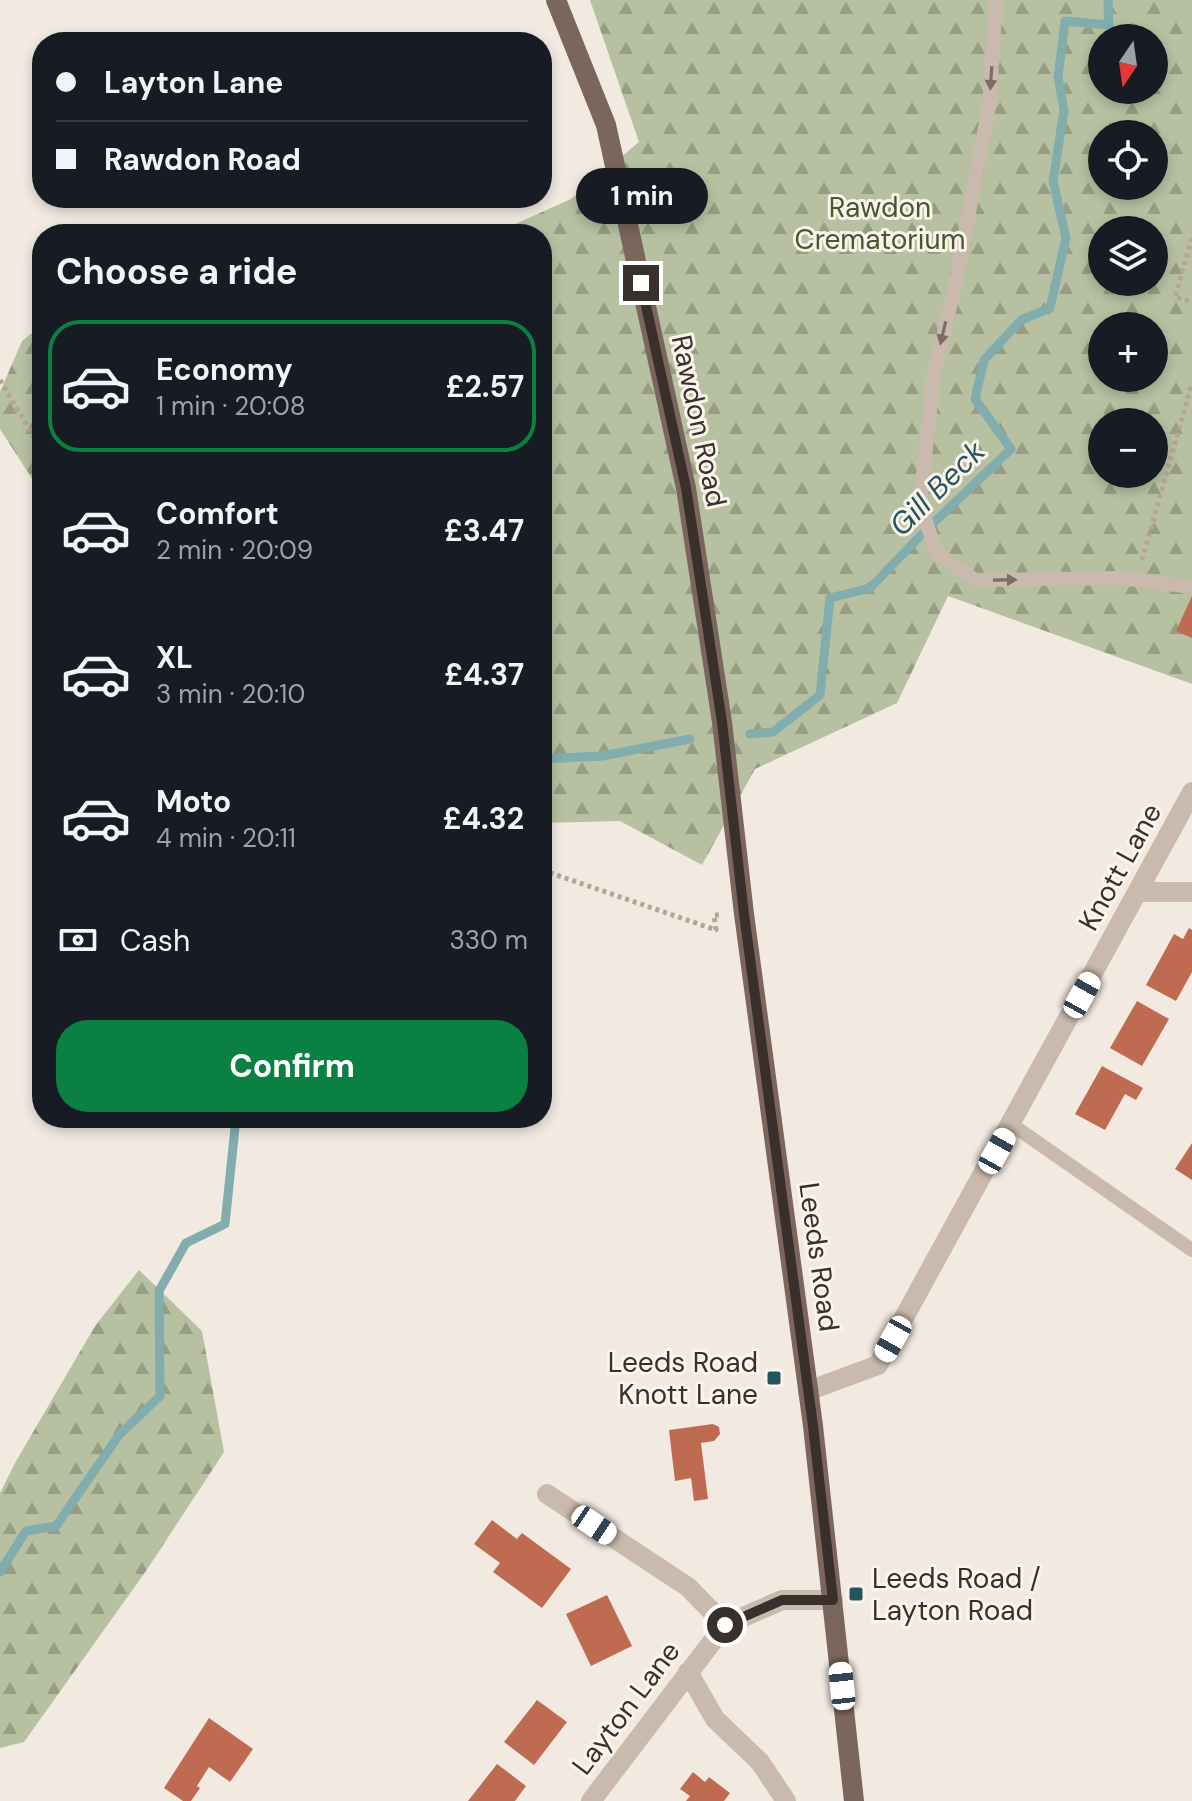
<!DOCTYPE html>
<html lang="en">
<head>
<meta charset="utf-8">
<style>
	body { margin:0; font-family:"DM Sans",sans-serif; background:#20242c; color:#f1f3f6; height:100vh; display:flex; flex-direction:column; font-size:30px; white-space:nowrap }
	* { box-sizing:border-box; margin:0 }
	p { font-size:26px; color:#9ea1a6 }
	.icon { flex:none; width:44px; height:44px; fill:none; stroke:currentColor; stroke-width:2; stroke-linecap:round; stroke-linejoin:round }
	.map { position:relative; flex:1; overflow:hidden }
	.side { position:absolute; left:32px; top:224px; width:520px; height:904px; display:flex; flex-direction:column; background:#171b24; border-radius:32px; box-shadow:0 4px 12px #0003 }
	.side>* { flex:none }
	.guide { position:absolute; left:32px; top:32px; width:520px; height:176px; border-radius:32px; box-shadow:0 4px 12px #0003; display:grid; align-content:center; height:176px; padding:0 24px; background:#171b24 }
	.needle { width:52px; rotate:193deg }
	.fabs { position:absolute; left:1088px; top:24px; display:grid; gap:16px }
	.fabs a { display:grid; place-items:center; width:80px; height:80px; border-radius:50%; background:#171b24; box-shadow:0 4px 12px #0003; font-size:40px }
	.end { position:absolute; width:36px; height:36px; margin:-18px; border:10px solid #392f2b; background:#fff; box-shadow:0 0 0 4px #fff }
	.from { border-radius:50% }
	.bubble { position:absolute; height:56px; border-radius:28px; background:#171b24; box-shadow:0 4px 12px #0003; font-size:26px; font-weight:700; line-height:56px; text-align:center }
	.car { position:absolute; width:24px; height:48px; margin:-24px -12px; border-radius:10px; box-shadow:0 0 6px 2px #0007; background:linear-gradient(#fff 24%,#345 0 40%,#fff 0 76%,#345 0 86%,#fff 0) }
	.guide b { display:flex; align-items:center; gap:28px; height:76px; font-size:30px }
	.guide b+b { border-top:2px solid #363941 }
	.guide i { width:20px; height:20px; background:#f1f3f6 }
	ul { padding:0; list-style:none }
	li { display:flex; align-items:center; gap:24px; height:132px; margin:0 16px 12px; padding:0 8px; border:4px solid transparent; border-radius:32px }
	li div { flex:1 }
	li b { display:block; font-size:30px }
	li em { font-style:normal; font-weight:700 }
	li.current { border-color:#0b8043 }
	li>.icon { width:72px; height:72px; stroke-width:1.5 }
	h2 { padding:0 24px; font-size:36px; line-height:96px }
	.pay { display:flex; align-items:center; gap:20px; height:88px; padding:0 24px; font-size:30px }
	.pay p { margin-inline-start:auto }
	.action { display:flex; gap:16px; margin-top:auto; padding:16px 24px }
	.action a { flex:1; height:92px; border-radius:32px; background:#0b8043; color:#fff; font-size:32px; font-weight:700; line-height:92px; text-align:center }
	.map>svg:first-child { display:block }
	.forest { fill:url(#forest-firs); fill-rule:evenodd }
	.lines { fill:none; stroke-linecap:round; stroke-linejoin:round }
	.stream { stroke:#81adae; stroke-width:9 }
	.building { fill:#bf6b52 }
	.path { stroke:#b6a497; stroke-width:5; stroke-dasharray:4 4; stroke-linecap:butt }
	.service { stroke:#cabaad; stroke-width:14 }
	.minor { stroke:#cabaad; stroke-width:20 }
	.primary { stroke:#7a665d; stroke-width:20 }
	.oneway { fill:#7a6e66 }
	.route { stroke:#392f2b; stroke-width:10 }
	.poi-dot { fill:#235659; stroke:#faf4ed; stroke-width:3 }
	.labels { text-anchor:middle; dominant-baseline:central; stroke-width:6; stroke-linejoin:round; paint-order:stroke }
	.park-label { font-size:28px; fill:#495630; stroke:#faf4ed }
	.street-label { font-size:28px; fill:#392f2b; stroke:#faf4ed }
	.poi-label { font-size:28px; fill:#392f2b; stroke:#faf4ed; text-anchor:end }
	.water-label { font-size:30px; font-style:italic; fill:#235659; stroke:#faf4ed }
</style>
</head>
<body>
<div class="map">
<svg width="1192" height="1801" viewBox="0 0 1192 1801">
	<defs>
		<pattern id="forest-firs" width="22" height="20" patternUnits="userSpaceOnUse" patternTransform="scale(2)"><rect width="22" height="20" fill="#b7c1a1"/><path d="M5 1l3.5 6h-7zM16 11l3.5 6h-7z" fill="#969d83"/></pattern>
	</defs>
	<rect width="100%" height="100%" fill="#f2eae1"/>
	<path class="forest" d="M590,0H1192V684L948,596L897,703L755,769L702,865L620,821L542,823V234H493L571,199L639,142ZM1102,38H1154V90H1102ZM1102,134H1154V186H1102ZM1102,230H1154V282H1102ZM1102,326H1154V378H1102ZM1102,422H1154V474H1102Z
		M42,325V494L0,429V392L22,341Z
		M139,1270L202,1331L224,1452L146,1571L24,1742L0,1748V1493L15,1463L95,1326Z"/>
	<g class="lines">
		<path class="stream" d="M750,734L773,732L820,695L830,598L870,588L925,531L1011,449L975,399L984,360L1021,320L1050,308L1066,238L1053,181L1064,110L1058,77L1065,21L1109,25L1108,0
			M542,759L602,756L690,739
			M0,1572L26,1531L56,1526L119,1435L160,1396L159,1291L186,1243L225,1224L236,1118"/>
	</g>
	<path class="building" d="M1192,596V638L1176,631Z
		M1189,928L1192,930V972L1176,1001L1146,985L1174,934L1183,939Z
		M1137,1001L1169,1019L1142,1066L1110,1048Z
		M1102,1066L1143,1088L1136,1100L1125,1094L1105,1130L1075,1114Z
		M1192,1143V1180L1175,1169Z
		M713,1424L719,1427L720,1434L714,1441L701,1443L708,1499L694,1501L691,1478L675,1481L669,1430Z
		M492,1520L517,1539L522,1533L571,1569L542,1608L493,1572L500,1563L474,1544Z
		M607,1595L632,1646L591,1666L566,1614Z
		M537,1700L567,1722L534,1765L504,1742Z
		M209,1718L253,1749L230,1782L209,1767L197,1786L200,1788L191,1801H183L164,1788Z
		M497,1764L526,1786L515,1801H468Z
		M693,1772L705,1782L709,1777L730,1793L724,1801H686L690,1796L680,1789Z"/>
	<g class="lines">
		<path class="path" d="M1192,238L1175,297L1192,302
			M0,380L42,451
			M1142,560L1192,383
			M542,870L716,930L714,915H722"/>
		<path class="service" d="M996,0L989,107L956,281L934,374L920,503L936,552L975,580L1121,578L1192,587
			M1011,1124L1192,1250"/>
		<path class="minor" d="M1138,892H1192
			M808,1391L878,1365L1192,792
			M547,1494L688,1587L725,1625
			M688,1672L715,1719L760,1762L786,1801
			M591,1801L725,1625L782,1600H833"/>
		<path class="primary" d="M556,0L606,125L686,488L722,722L744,914L813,1426L854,1801"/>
	</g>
	<defs><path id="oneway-solid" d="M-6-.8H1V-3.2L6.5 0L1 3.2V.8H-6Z" transform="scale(2)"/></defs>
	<g class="oneway">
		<use href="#oneway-solid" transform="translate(991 78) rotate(94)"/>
		<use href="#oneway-solid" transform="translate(943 333) rotate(103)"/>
		<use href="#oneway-solid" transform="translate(1005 580) rotate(-1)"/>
	</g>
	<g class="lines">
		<path class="route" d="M641,283L686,488L722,722L744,914L813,1426L833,1600H782L725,1625"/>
	</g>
	<g class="poi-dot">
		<rect x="766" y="1370" width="16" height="16" rx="4"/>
		<rect x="848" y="1586" width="16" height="16" rx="4"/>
	</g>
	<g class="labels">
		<g class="park-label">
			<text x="880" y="207">Rawdon<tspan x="880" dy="32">Crematorium</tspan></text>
		</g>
		<g class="street-label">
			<text transform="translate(699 421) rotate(78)">Rawdon Road</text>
			<text transform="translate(1120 867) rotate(-61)">Knott Lane</text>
			<text transform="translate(819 1257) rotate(82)">Leeds Road</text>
			<text transform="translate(626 1708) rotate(-53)">Layton Lane</text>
		</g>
		<g class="poi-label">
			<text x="758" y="1362">Leeds Road<tspan x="758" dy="32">Knott Lane</tspan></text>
			<text x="872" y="1578" text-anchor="start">Leeds Road /<tspan x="872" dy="32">Layton Road</tspan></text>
		</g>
		<g class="water-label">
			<text transform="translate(937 488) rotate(-45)">Gill Beck</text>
		</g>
	</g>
</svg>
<div class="fabs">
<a><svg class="needle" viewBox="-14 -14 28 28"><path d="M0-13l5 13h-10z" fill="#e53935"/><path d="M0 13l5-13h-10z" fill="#9ea1a6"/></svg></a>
<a><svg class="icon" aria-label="locate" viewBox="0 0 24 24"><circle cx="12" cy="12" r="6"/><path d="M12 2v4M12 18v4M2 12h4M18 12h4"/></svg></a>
<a><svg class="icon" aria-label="layers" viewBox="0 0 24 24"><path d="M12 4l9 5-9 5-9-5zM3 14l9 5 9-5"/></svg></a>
<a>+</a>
<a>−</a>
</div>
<i class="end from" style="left:725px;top:1625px"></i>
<i class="end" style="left:641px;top:283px"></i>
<div class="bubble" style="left:576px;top:168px;width:132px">1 min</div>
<i class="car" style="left:1082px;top:995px;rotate:29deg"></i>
<i class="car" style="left:997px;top:1151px;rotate:29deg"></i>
<i class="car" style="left:893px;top:1339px;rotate:209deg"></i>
<i class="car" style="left:594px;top:1525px;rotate:124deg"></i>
<i class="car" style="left:842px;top:1686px;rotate:354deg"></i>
<div class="guide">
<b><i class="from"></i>Layton Lane</b>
<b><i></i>Rawdon Road</b>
</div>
<section class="side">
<h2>Choose a ride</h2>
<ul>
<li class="current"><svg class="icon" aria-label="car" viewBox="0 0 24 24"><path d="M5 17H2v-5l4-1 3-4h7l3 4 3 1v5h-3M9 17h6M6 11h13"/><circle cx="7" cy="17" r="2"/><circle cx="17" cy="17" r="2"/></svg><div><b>Economy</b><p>1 min · 20:08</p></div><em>£2.57</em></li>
<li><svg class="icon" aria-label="car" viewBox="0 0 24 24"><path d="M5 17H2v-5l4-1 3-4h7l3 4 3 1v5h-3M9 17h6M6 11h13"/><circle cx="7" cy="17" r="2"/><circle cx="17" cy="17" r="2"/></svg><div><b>Comfort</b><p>2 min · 20:09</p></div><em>£3.47</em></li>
<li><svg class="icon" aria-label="car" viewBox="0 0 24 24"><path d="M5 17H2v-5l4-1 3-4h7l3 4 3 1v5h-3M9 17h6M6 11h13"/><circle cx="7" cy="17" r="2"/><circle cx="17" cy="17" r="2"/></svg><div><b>XL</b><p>3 min · 20:10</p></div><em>£4.37</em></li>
<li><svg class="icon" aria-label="car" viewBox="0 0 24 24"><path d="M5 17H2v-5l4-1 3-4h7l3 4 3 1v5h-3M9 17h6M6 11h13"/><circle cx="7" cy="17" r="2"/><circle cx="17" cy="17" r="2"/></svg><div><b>Moto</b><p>4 min · 20:11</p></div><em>£4.32</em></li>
</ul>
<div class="pay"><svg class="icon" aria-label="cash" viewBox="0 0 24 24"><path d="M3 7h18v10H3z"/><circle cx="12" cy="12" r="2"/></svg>Cash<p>330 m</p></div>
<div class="action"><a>Confirm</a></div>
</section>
</div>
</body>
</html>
